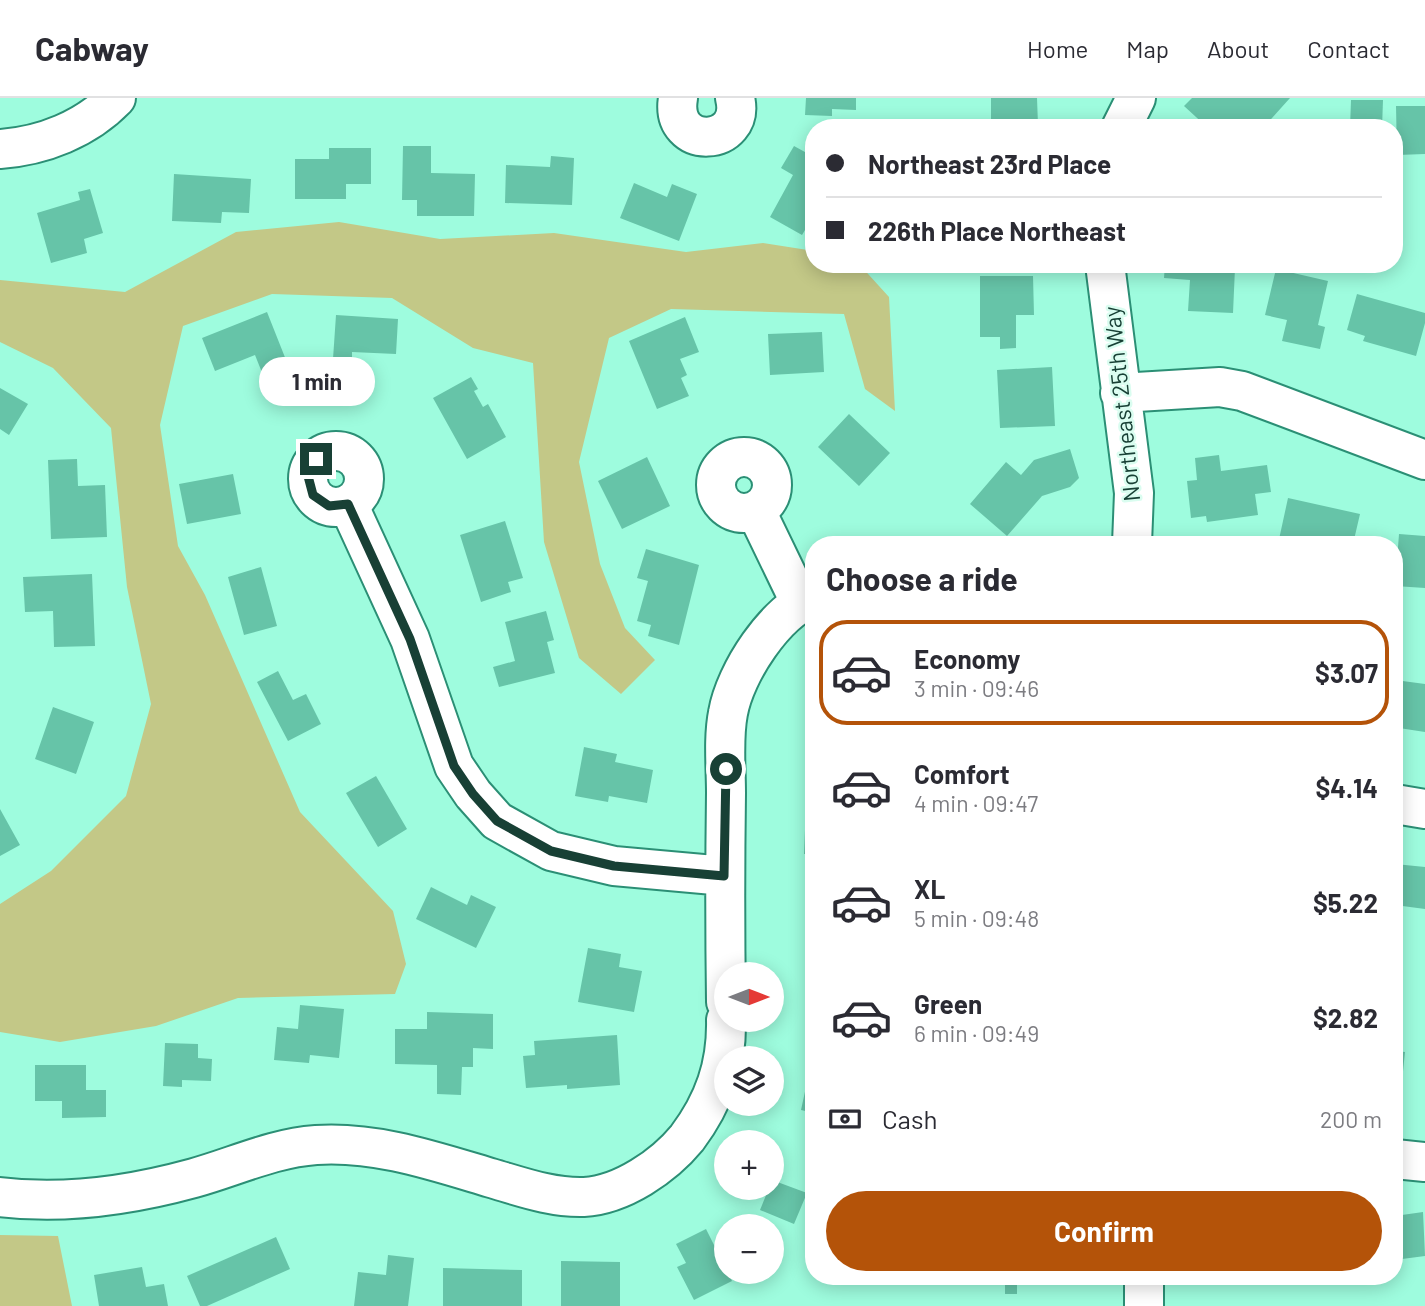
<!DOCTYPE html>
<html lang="en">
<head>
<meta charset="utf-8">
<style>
	body { margin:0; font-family:Barlow,sans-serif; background:#f7f7f7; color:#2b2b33; height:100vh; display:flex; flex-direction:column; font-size:26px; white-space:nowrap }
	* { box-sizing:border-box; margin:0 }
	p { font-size:23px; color:#7c7c81 }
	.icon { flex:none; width:38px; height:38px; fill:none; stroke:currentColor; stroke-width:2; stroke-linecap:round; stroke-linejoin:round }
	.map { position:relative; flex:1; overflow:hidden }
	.side { position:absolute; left:805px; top:438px; width:598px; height:749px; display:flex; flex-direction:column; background:#fff; border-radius:28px; box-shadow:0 4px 18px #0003 }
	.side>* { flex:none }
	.hud { position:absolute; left:805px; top:21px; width:598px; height:154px; border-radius:28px; box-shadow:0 4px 18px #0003; display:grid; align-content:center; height:154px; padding:0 21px; background:#fff }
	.needle { width:46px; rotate:90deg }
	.buttons { position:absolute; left:714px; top:864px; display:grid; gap:14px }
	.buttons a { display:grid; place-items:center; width:70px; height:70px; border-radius:50%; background:#fff; box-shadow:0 4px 18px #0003; font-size:35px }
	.end { position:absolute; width:32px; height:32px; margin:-16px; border:9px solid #184035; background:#fff; box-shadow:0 0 0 4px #fff }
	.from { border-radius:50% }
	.bubble { position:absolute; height:49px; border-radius:24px; background:#fff; box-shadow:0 4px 18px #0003; font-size:23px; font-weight:700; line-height:49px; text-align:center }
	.hud b { display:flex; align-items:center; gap:24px; height:66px; font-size:26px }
	.hud b+b { border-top:2px solid #e1e1e2 }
	.hud i { width:18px; height:18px; background:#2b2b33 }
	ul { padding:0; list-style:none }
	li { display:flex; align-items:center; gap:21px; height:105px; margin:0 14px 10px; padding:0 7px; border:4px solid transparent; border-radius:28px }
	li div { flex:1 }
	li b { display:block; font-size:26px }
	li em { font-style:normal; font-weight:700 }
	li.selected { border-color:#b45309 }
	li>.icon { width:63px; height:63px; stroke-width:1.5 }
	h2 { padding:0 21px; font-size:32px; line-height:84px }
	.pay { display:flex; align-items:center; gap:18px; height:77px; padding:0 21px; font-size:26px }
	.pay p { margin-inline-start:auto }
	.action { display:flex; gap:14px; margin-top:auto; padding:14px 21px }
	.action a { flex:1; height:80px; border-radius:42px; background:#b45309; color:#fff; font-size:28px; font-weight:700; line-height:80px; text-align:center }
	header { display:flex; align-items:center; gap:42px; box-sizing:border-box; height:98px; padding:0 35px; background:#fff; border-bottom:2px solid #e1e1e2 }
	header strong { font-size:33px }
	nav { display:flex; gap:38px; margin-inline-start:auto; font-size:24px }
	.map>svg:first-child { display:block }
	.green { fill:#c3c887 }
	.building { fill:#66c4a8 }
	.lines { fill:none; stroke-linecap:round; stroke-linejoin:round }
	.minor-casing { stroke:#2b8f75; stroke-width:42 }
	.minor { stroke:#fff; stroke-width:38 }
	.route { stroke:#184035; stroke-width:9 }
	.labels { text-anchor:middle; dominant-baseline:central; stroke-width:5; stroke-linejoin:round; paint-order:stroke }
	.street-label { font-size:23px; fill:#184035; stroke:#dafdf0 }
</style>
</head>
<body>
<header>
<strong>Cabway</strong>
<nav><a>Home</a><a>Map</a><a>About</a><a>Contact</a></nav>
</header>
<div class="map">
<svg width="1425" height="1208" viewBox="0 0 1425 1208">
	<rect width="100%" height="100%" fill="#9efcde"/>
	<path class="green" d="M339,124L440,141L554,135L686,154L763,145L814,153V166H859L889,199L895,313L865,291L844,216L671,211L609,240L579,364L600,466L625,530L655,562L621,596L579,560L544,444L533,265L473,250L392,200L272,196L183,228L160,327L178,448L205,497L300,714L393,813L406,866L395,896L238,900L156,928L60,944L0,934V806L51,773L126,698L151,606L127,489L111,330L53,270L0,244V182L125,194L236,134Z
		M0,1137L58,1138L72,1208H0Z"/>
	<path class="building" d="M806,0H856V12L832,11V18L805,17Z
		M991,0H1037L1038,27H1047V30H991Z
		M1192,0H1290L1263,30H1208L1184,8Z
		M1351,2H1383L1382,30H1350Z
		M1396,8H1425V56L1397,57Z
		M403,48H431V75L475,76L474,118H417V102H402Z
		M794,48L814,59V117L802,137L770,119L793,77L781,70Z
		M329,50H371V86H346V101H295V61H329Z
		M551,58L574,60L572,107L505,105L506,67L550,69Z
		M174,76L251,81L249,115L222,114L221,125L172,123Z
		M634,85L667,99L672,86L697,96L679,143L620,120Z
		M90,91L103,135L84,141L87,155L51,165L37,115L80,102L78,94Z
		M1165,166H1243V170H1235L1233,215L1188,213L1190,182L1164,180Z
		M1276,171L1328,183L1318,227L1325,229L1320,251L1282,243L1287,222L1265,217Z
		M980,178H1033L1034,217H1016V250L1000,251V239H980Z
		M1357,196L1425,215V225L1416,258L1363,243L1365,238L1347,232Z
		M267,214L288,267L263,277L255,257L215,273L202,240Z
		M336,217L398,221L396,256L352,254V262L333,261Z
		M685,219L699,254L680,261L687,277L681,280L689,298L657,311L629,243Z
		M822,234L824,274L770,277L768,236Z
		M1052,269L1055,328L1000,330L997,272Z
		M471,279L478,291L474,293L483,309L488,306L506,339L467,361L433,300Z
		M0,290L28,306L9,337L0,331Z
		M849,316L890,355L859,388L818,349Z
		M1070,351L1079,380L1070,389L1042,398L1007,438L970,406L1006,364L1021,377L1034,362Z
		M1219,357L1221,373L1267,367L1271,394L1255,396L1258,417L1207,424L1206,418L1191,420L1187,383L1197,382L1195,360Z
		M647,359L670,408L622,431L598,383Z
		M77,361L78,388L105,387L107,439L51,441L48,362Z
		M233,376L241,416L187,426L179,386Z
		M1288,400L1360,416L1353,446H1278Z
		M505,423L523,480L508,484L511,494L481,504L460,437Z
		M1399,436L1425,438V490L1395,488Z
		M646,451L699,467L679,547L648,538L651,527L637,523L648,483L637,480Z
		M261,469L277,528L244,537L228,479Z
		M92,476L95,548L54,549L53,513L25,514L23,479Z
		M546,513L554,542L547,544L555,575L499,589L493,569L515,563L505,524Z
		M278,573L293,602L306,596L321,626L288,643L257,584Z
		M1395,582L1425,586V634L1399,630L1398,637H1395Z
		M53,609L94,624L76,676L35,661Z
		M584,649L617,656L615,664L653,672L647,705L609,698L608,704L575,698Z
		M376,678L407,731L378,749L346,695Z
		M0,711L20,747L0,758Z
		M805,732L814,733V756H804Z
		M1395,766L1425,769V811L1395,807Z
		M431,789L467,807L471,797L496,809L476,850L416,821Z
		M814,810V882H812L808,811Z
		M588,850L621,856L619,869L642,873L634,914L578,904Z
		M300,907L344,911L339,960L310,957L309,965L274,962L277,929L298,931Z
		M427,914L493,916V951L473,950V969H462L461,997L437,996V967L395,966V931H427Z
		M617,937L620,987L567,991V987L526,990L523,958L535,957L534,943Z
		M165,945L198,946V960L212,961L211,983L182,982V989L163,988Z
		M1395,953L1405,954L1402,983H1395Z
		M35,967H86V992H106V1019L62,1020V1003H35Z
		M806,989L814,991V1015L801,1012Z
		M772,1082L807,1095L794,1126L760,1112L769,1090H772Z
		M1423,1114L1425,1158L1402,1161L1401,1155L1395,1156V1118Z
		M706,1131L732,1183L694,1202L677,1169L686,1165L676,1146Z
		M276,1139L290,1171L207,1208H200L187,1178Z
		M388,1157L414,1160L408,1208H354L358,1174L386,1177Z
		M561,1163L620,1164V1208H561Z
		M142,1169L146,1189L164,1186L168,1208H99L94,1177Z
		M443,1170L522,1172V1208H443Z
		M1005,1178H1048V1187H1017V1196H1005Z"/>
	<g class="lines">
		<defs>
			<path id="minor" d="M678,0C669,54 747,49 735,0
				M1121,30L1136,0
				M0,51C43,48 86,31 116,0
				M1105,166L1134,395L1132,446
				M1120,295L1220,289L1242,293L1425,362
				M308 381a28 28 0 1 1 56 0a28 28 0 1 1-56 0Z
				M716 387a28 28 0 1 1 56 0a28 28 0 1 1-56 0Z
				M348,406L410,541L454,668L473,696L497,723L551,753L614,768L725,778
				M756,413L800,504
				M1395,706L1425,711
				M726,904C725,834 725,765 726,695C726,670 723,640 728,615C735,575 775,513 814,499
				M1395,1061L1425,1064
				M0,1099C64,1107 132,1097 194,1080C234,1069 273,1050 316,1047C376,1043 434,1063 491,1080C522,1089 552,1100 584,1099C622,1097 664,1068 687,1040C714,1004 727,967 726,922
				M1144,1208V1178"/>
		</defs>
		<use href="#minor" class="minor-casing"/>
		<use href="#minor" class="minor"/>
	</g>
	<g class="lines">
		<path class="route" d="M316,361L308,378L313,397L329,408L348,406L410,541L454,668L473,696L497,723L551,753L614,768L724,778L726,671"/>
	</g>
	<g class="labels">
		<g class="street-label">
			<text transform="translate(1121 306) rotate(-96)">Northeast 25th Way</text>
		</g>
	</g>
</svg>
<div class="buttons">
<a><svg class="needle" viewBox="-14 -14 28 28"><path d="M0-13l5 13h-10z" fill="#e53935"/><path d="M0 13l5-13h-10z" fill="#7c7c81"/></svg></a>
<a><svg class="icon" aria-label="layers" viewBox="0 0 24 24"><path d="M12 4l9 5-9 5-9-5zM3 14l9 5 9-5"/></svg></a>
<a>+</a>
<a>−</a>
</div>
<i class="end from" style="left:726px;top:671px"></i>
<i class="end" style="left:316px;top:361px"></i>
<div class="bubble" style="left:259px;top:259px;width:116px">1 min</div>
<div class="hud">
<b><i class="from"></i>Northeast 23rd Place</b>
<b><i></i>226th Place Northeast</b>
</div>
<section class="side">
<h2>Choose a ride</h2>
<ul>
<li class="selected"><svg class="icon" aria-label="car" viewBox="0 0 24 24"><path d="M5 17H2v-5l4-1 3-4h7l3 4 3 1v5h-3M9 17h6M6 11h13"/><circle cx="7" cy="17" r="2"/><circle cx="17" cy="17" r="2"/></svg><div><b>Economy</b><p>3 min · 09:46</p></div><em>$3.07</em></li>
<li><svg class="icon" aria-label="car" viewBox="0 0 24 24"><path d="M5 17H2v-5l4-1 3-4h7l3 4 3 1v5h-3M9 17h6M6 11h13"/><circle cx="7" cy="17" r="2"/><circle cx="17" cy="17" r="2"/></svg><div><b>Comfort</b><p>4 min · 09:47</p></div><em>$4.14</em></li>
<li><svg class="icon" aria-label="car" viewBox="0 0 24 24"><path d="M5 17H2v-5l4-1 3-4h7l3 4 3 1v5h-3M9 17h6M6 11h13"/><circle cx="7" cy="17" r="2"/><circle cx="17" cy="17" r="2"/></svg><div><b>XL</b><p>5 min · 09:48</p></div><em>$5.22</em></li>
<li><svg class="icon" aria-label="car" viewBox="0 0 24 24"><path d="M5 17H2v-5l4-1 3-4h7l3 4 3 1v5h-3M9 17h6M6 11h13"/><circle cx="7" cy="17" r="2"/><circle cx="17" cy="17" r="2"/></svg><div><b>Green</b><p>6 min · 09:49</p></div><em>$2.82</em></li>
</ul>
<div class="pay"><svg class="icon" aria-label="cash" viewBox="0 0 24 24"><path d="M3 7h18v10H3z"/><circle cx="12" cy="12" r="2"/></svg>Cash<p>200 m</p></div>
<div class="action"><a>Confirm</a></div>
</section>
</div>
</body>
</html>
